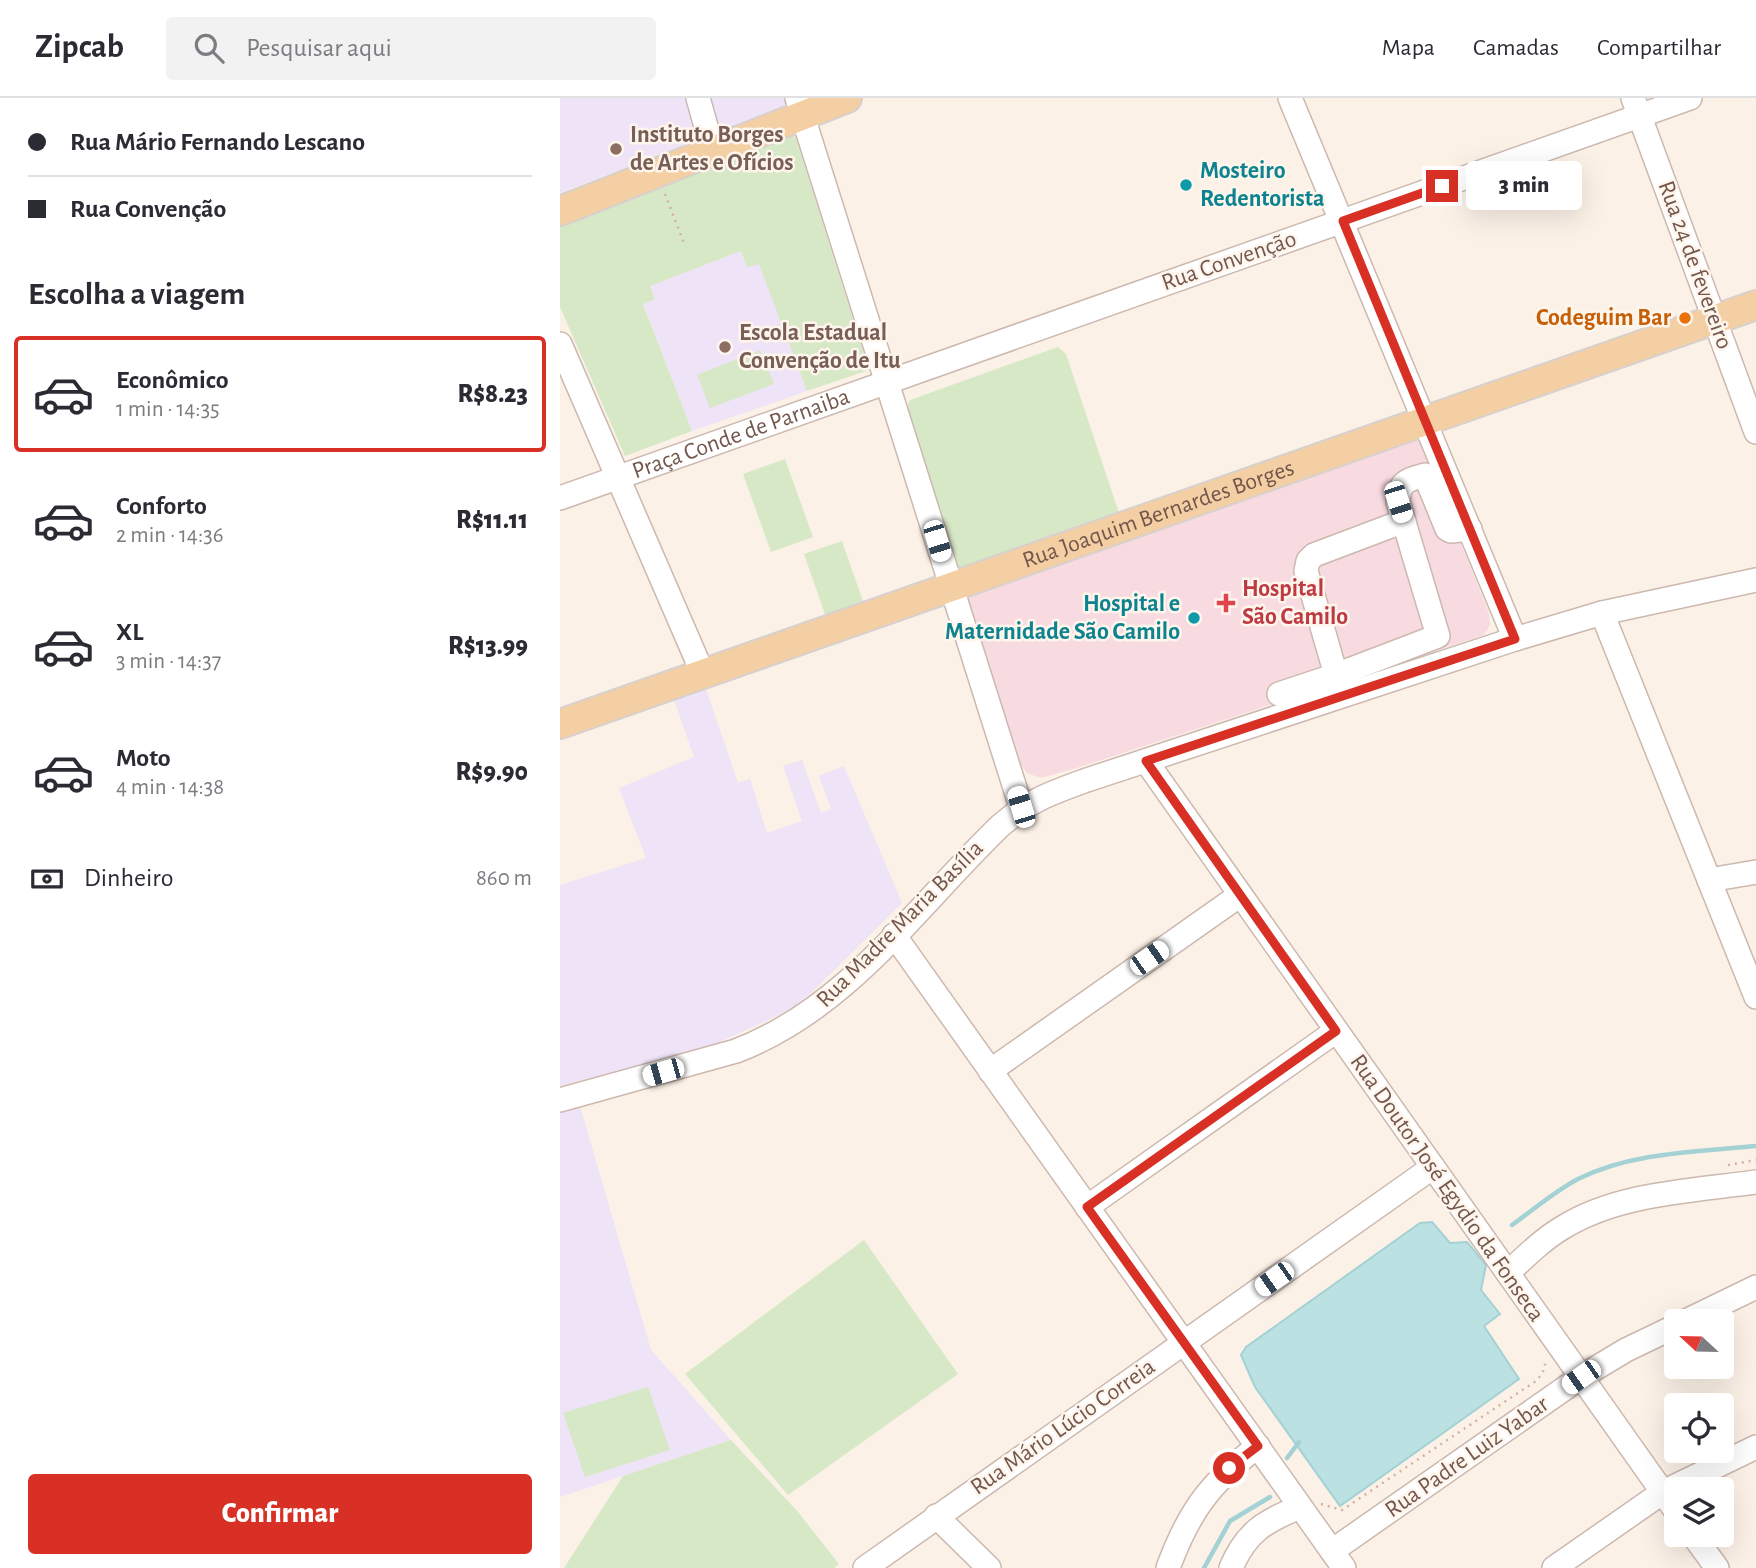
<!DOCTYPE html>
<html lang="pt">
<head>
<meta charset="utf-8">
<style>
	body { margin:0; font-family:"Alegreya Sans",sans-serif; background:#f2f2f3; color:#2b2b33; height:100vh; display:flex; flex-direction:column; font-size:26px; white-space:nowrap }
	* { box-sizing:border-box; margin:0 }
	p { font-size:23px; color:#7c7c81 }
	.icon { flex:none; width:38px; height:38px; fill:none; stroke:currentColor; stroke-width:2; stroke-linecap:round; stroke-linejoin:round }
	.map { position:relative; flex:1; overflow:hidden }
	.sheet { display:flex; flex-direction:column; background:#fff; width:560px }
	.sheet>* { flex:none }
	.top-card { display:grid; align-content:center; height:154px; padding:0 28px; background:#fff }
	.needle { width:46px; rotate:292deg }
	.buttons { position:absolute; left:1104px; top:1211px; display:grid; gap:14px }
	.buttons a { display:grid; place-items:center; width:70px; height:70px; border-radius:7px; background:#fff; box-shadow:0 7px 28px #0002; font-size:35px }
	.end { position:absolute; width:32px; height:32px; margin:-16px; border:9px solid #d93025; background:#fff; box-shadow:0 0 0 4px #fff }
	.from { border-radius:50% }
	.bubble { position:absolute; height:49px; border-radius:7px; background:#fff; box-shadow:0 7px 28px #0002; font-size:23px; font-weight:800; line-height:49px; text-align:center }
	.car { position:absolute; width:21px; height:42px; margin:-21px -10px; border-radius:9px; box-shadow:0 0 5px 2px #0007; background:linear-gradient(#fff 24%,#345 0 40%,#fff 0 76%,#345 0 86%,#fff 0) }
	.top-card b { display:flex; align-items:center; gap:24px; height:66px; font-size:26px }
	.top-card b+b { border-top:2px solid #e1e1e2 }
	.top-card i { width:18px; height:18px; background:#2b2b33 }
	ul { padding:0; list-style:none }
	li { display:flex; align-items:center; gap:21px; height:116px; margin:0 14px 10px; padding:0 14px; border:4px solid transparent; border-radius:7px }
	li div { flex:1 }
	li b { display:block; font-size:26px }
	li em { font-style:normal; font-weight:800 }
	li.selected { border-color:#d93025 }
	li>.icon { width:63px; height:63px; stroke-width:1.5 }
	h2 { padding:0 28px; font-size:32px; line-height:84px }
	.pay { display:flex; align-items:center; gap:18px; height:77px; padding:0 28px; font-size:26px }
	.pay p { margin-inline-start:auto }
	.button { display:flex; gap:14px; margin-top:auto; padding:14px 28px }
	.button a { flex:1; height:80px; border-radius:7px; background:#d93025; color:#fff; font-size:28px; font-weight:800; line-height:80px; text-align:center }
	header { display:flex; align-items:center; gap:42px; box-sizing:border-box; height:98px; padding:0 35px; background:#fff; border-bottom:2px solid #e1e1e2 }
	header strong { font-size:33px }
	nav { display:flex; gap:38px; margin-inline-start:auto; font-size:24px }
	.search { width:490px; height:63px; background:#f2f2f3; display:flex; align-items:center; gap:18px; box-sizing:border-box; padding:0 24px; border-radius:7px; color:#7c7c81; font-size:26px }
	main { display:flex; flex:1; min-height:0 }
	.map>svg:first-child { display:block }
	.education { fill:#eee3f7 }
	.medical { fill:#f8dbe1 }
	.green { fill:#d7e8c6 }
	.water { fill:#bce1e3; stroke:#a3d1d4; stroke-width:2 }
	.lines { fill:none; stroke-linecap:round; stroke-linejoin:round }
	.stream { stroke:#a3d1d4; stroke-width:4.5 }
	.minor-casing { stroke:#ccb8ae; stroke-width:26 }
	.major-casing { stroke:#d8d0cd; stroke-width:32 }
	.path { stroke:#d3b1a3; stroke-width:2.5; stroke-dasharray:2 5; stroke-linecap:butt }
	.minor { stroke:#fff; stroke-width:23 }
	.major { stroke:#f5cfa4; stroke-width:28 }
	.route { stroke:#d93025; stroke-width:9 }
	.education-dot { fill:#8d6e63; stroke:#fef5ed; stroke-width:2.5 }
	.culture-dot { fill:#0f9aa8; stroke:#fef5ed; stroke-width:2.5 }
	.food-dot { fill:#e8710a; stroke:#fef5ed; stroke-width:2.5 }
	.health-dot { fill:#e0444e; stroke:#fef5ed; stroke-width:2.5 }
	.labels { text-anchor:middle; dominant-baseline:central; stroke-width:5; stroke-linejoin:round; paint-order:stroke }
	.education-label { font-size:24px; font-weight:bold; fill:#785e54; stroke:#fef5ed; text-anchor:start }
	.culture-label { font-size:24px; font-weight:bold; fill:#0d838f; stroke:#fef5ed; text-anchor:start }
	.street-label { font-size:24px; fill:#73574d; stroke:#fef5ed }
	.food-label { font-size:24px; font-weight:bold; fill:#c56008; stroke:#fef5ed; text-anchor:end }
	.health-label { font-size:24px; font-weight:bold; fill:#be3a42; stroke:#fef5ed; text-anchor:start }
</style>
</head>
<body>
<header>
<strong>Zipcab</strong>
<div class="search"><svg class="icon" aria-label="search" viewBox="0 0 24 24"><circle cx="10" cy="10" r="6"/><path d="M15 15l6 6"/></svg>Pesquisar aqui</div>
<nav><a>Mapa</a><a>Camadas</a><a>Compartilhar</a></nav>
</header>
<main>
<section class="sheet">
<div class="top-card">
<b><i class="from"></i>Rua Mário Fernando Lescano</b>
<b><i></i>Rua Convenção</b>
</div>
<h2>Escolha a viagem</h2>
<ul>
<li class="selected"><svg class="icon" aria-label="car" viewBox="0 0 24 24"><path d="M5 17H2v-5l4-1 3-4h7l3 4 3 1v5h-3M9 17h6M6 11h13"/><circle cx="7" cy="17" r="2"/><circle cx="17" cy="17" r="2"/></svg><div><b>Econômico</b><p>1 min · 14:35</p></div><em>R$8.23</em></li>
<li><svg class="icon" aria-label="car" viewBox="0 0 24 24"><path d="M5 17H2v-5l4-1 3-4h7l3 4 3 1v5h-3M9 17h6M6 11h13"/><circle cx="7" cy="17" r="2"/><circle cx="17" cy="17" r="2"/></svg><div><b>Conforto</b><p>2 min · 14:36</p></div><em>R$11.11</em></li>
<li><svg class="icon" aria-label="car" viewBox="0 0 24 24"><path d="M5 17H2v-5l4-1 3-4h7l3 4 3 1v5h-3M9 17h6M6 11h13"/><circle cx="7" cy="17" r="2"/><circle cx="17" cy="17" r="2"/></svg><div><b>XL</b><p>3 min · 14:37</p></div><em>R$13.99</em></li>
<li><svg class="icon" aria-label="car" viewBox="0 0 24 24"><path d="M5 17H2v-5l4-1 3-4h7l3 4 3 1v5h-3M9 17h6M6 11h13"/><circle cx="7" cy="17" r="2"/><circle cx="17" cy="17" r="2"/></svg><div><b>Moto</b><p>4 min · 14:38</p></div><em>R$9.90</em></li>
</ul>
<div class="pay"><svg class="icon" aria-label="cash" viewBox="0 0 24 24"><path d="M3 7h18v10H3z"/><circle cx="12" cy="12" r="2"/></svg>Dinheiro<p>860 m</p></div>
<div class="button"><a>Confirmar</a></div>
</section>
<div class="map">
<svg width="1196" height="1470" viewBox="0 0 1196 1470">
	<rect width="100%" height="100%" fill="#fbf1e7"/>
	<path class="education" d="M0,0H226L227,3L224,8L0,95Z
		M181,153L199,165L247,293L132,333L83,205L95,201L90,188Z
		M145,588L178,685L190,681L207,735L242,723L223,668L242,662L261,715L271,711L259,678L284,668L342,805L253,893L233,909L211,921L146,950L0,988V787L86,760L59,690L134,659L113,599Z
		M20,1008L91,1252L171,1342L0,1399V1013Z"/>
	<path class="medical" d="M854,341L859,343L929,515L930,527L924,537L520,669L481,680L467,675L460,666L405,495Z"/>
	<path class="green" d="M234,34L309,272L247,293L199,166L187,169L181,153L90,188L95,201L83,206L132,333L65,358L0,209V127Z
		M498,249L506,256L559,415L396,474L346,311L350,302Z
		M200,252L214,286L150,310L137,277Z
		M225,361L253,439L211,454L183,376Z
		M282,443L306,512L268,525L244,456Z
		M304,1142L398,1276L228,1397L125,1276Z
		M88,1289L110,1352L25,1379L3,1315Z
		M171,1342L238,1414L279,1466L274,1470H4L63,1378Z"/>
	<path class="water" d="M872,1124L890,1145L907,1144L926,1167L921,1192L940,1216L924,1228L959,1281L780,1408L695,1289L681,1257L686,1249L860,1125Z"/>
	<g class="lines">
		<path class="stream" d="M952,1127C973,1112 995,1093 1018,1081C1072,1054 1137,1054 1196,1048
			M727,1360L739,1344
			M644,1470L670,1423L710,1399"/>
		<defs>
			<g id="minor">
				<path d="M138,0L153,53"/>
				<path d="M237,0L461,709"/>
				<path d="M730,0L955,541"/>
				<path d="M1073,0L1196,334"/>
				<path d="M0,246L143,576"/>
				<path id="s1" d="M0,400L1130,0"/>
				<path d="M1042,515L1196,899"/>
				<path d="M776,577L746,473L748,463L754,457L844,423"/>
				<path d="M719,596L776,577L878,538L838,404C840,382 846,383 865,377L887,431L891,433L910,431"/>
				<path d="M586,663L1116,1413"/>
				<path d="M1149,782L1196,774"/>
				<path d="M334,837L784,1470"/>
				<path d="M430,973L680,797"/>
				<path d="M0,1002L176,953C287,911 357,808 440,728C470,702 491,695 527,682L955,541L1042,515L1196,482"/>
				<path d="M527,1109L776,933"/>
				<path d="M948,1175C965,1159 982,1142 1002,1130C1058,1095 1132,1093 1196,1084"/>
				<path d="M1126,1223L1196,1189"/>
				<path d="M376,1418L429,1470"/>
				<path d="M1133,1437L1157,1470"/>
				<path d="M772,1453L1021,1279L1066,1252L1116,1228"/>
				<path d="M305,1470L873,1069"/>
				<path d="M608,1470C629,1413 650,1385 698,1348"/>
				<path d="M671,1470C686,1434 705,1423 740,1409"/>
				<path d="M994,1470L1103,1394L1196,1349"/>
			</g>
			<g id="major">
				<path d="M0,113L287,0"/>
				<path id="s2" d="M0,626L1196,207"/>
			</g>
		</defs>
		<use href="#minor" class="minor-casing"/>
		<use href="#major" class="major-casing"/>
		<path class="path" d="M105,96L124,145
			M1168,1067L1196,1062
			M761,1406L782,1412L976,1283C982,1276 986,1271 985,1261"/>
		<use href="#minor" class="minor"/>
		<use href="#major" class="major"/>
	</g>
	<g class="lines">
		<path class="route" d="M669,1370L698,1348L527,1109L776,933L586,663L955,541L783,123L882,88"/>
	</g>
	<g class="education-dot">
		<circle cx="56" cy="51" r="7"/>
		<circle cx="165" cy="249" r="7"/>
	</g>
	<g class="culture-dot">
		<circle cx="626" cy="87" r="7"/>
		<circle cx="634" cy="520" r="7"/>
	</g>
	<circle class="food-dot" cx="1125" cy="220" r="7"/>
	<path class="health-dot" d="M662.5 494.5h7v7h7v7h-7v7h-7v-7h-7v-7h7z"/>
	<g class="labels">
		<g class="education-label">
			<text x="70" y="37">Instituto Borges<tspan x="70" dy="28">de Artes e Ofícios</tspan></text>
			<text x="179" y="235">Escola Estadual<tspan x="179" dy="28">Convenção de Itu</tspan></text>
		</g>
		<g class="culture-label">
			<text x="640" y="73">Mosteiro<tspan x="640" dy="28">Redentorista</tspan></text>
			<text x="620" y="506" text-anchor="end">Hospital e<tspan x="620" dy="28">Maternidade São Camilo</tspan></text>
		</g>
		<g class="street-label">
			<text transform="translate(669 163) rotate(-19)">Rua Convenção</text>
			<text transform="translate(1135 167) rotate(70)">Rua 24 de fevereiro</text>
			<text stroke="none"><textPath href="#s1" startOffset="192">Praça Conde de Parnaiba</textPath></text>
			<text stroke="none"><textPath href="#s2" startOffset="634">Rua Joaquim Bernardes Borges</textPath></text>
			<text transform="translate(340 826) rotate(-45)">Rua Madre Maria Basília</text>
			<text transform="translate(887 1090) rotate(55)">Rua Doutor José Egydio da Fonseca</text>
			<text transform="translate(503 1329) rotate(-35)">Rua Mário Lúcio Correia</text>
			<text transform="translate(907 1359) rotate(-35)">Rua Padre Luiz Yabar</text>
		</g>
		<g class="food-label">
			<text x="1111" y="220">Codeguim Bar</text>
		</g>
		<g class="health-label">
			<text x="682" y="491">Hospital<tspan x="682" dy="28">São Camilo</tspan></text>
		</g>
	</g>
</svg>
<div class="buttons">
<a><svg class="needle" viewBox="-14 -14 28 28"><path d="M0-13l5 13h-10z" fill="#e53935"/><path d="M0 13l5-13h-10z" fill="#7c7c81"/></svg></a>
<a><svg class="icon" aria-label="locate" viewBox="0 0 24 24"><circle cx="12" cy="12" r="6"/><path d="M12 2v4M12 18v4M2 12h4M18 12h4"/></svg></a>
<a><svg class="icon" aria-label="layers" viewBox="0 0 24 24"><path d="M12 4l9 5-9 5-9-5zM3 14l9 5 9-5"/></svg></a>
</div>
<i class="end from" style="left:669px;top:1370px"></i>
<i class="end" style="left:882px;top:88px"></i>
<div class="bubble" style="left:906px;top:63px;width:116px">3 min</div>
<i class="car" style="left:838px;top:404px;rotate:162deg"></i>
<i class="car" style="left:377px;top:443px;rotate:163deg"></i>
<i class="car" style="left:461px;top:709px;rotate:343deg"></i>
<i class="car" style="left:589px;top:860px;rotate:55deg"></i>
<i class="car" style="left:103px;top:974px;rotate:254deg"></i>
<i class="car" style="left:714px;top:1181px;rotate:235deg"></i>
<i class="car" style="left:1021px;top:1279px;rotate:235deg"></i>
</div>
</main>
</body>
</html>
